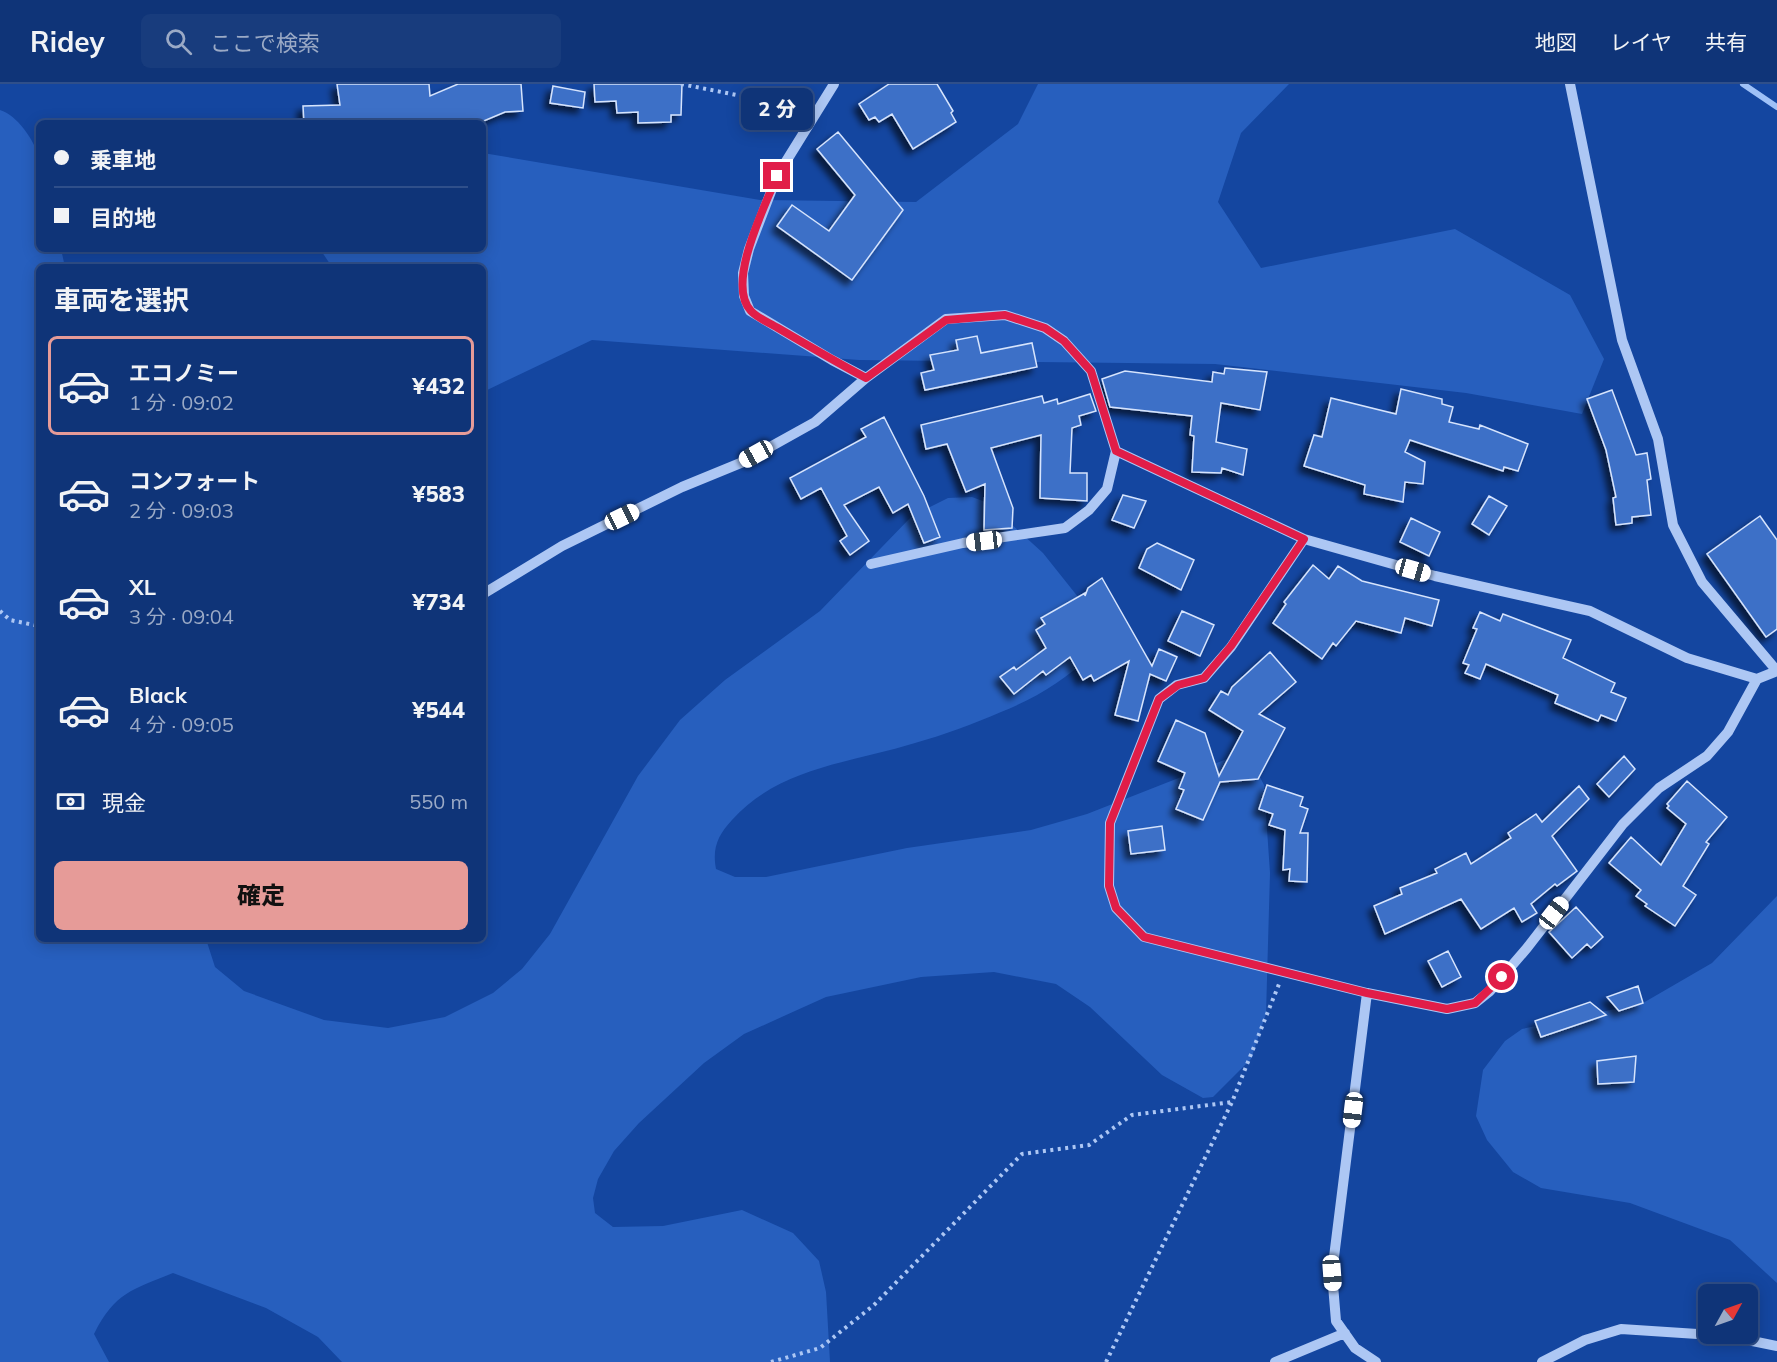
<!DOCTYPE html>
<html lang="ja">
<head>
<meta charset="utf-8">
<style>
	body { margin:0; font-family:Mulish,"Noto Sans JP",sans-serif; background:#183c7d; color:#f1f3f6; height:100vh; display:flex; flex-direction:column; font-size:22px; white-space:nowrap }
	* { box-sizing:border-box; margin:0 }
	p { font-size:20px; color:#9baac6 }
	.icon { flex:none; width:33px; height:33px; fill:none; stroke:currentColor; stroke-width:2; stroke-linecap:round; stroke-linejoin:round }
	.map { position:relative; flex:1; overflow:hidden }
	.panel { position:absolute; left:36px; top:180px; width:450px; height:678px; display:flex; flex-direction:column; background:#0f3478; border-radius:9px; box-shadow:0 3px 15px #0003,0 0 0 2px #2f4f8a }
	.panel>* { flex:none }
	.banner { position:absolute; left:36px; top:36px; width:450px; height:132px; border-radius:9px; box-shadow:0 3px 15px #0003,0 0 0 2px #2f4f8a; display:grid; align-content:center; height:132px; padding:0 18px; background:#0f3478 }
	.needle { width:39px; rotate:50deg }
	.fabs { position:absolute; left:1698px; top:1200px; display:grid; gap:12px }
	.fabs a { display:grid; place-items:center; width:60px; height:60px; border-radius:9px; background:#0f3478; box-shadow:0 3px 15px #0003,0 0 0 2px #2f4f8a; font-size:30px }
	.end { position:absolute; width:27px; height:27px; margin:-14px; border:8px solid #e11d48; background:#fff; box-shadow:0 0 0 3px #fff }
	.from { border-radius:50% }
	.bubble { position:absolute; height:42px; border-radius:9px; background:#0f3478; box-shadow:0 3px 15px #0003,0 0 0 2px #2f4f8a; font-size:20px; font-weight:800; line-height:42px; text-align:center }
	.car { position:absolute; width:18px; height:36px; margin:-18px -9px; border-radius:8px; box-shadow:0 0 4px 2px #0007; background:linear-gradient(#fff 24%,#345 0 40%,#fff 0 76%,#345 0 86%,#fff 0) }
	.banner b { display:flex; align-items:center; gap:21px; height:57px; font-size:22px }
	.banner b+b { border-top:2px solid #2f4f8a }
	.banner i { width:15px; height:15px; background:#f1f3f6 }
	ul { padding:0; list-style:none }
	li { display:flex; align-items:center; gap:18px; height:99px; margin:0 12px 9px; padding:0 6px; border:3px solid transparent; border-radius:9px }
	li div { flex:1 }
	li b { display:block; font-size:22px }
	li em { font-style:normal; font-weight:800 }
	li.selected { border-color:#e69b98 }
	li>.icon { width:54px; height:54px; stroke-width:1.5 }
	h2 { padding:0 18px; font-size:27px; line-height:72px }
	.pay { display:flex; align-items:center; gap:15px; height:66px; padding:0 18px; font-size:22px }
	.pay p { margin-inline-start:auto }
	.action { display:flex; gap:12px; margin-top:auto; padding:12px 18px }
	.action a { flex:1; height:69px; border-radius:9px; background:#e69b98; color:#111; font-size:24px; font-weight:800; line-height:69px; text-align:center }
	header { display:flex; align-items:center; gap:36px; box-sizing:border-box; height:84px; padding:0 30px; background:#0f3478; border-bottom:2px solid #2f4f8a }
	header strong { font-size:28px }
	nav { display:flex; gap:33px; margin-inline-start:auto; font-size:21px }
	.search { width:420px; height:54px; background:#183c7d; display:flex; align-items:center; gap:15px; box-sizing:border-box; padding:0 21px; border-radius:9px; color:#9baac6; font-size:22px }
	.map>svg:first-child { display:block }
	.green { fill:#275fbe }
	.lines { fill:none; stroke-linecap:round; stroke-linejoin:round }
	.stream { stroke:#9fc1f7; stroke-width:6 }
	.building { fill:#3d70c7; stroke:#d6e4fd; stroke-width:1.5; filter:url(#shadow) }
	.path { stroke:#adc7f4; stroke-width:4; stroke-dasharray:3 4.5; stroke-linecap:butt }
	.minor { stroke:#adc7f4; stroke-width:10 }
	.route { stroke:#e11d48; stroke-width:8 }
</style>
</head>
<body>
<header>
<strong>Ridey</strong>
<div class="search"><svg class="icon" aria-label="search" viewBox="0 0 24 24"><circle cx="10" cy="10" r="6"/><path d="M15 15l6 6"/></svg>ここで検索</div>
<nav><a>地図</a><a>レイヤ</a><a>共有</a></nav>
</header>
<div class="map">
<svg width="1777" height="1278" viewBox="0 0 1777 1278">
	<defs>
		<filter id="shadow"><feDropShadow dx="-5.5" dy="5.5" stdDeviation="3" flood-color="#0009"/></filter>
	</defs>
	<rect width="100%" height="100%" fill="#1446a0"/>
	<path class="green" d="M1038,0H1289L1241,49L1218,118L1261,184L1455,145L1570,211L1604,275L1582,330L1466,309L1215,280L859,276L592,256L483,308V183H332L320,165H483V69L760,116L916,118L1018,40Z
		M0,26C17,31 34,56 39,73V165H61L65,183H39V855H206L215,883L244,907L324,936L388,944L445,933L493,909L522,885L550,850L638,692L680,636L725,596L820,527L912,432L948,414L972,413L988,419L1043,469L1090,528L1093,570C1063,597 1038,613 1001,628C973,640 944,651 915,659C851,679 779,683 732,736C718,751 712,764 716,785L735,793H766L907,764L1031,746L1087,730L1232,673L1251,676L1264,701L1270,789L1266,930L1251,975L1213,1013L1203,1014L1162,991L1090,923L1056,900L994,888L921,893L826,913L744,950L704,979L639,1039L614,1067L598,1095L593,1114L595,1129L613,1143L663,1142L742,1126L793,1149L819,1177L826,1208L830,1278H342L318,1253L266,1224L173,1189C132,1206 115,1208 94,1250L109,1278H0Z
		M1777,812V1199L1730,1156L1630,1119L1541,1104L1513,1088L1487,1056L1476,1032L1483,986L1505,957L1522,945L1643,919L1712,879Z"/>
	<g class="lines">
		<path class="stream" d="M1743,0L1777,23"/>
	</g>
	<path class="building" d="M337,0H429L430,12L458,0H521L523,27L505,28L479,39H304L303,22L340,21Z
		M594,0H682L681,31H671V38L638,39V28L617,29L616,17L595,18Z
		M889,0H937L953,27L951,29L956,38L913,65L892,30L879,38L875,33L869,36L859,20Z
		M553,2L585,8L583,24L550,19Z
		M838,48L903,126L852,196L777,142L792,121L829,147L855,111L817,65Z
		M977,252L981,269L1032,259L1037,283L925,306L921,289L934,286L930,271L958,266L956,256Z
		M1225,284L1267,288L1260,326L1221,319L1216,358L1247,365L1243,391L1222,384L1221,389L1192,388L1194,352L1190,351L1192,332L1110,323L1102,295L1125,287L1212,298L1213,288L1224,290Z
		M1401,305L1442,315V320L1453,323L1449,338L1479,345L1480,341L1528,360L1518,387L1504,383L1503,387L1410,356L1405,368L1425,378L1423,400L1405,398L1403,418L1364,410L1365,401L1304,382L1314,351L1322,353L1331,314L1396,330Z
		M1612,306L1636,371L1647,369L1651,395L1647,396L1651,431L1632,433V439L1616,441L1613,414L1616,413L1606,366L1587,315Z
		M1090,310L1096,327L1079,332L1081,341L1072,344L1070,389H1087V417L1040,414L1041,351L991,364L1013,424L1012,444L984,446L985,400L966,408L947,360L926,365L921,341L1042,312L1044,319L1057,315L1058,320Z
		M884,333L924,412L940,453L924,459L908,420L893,429L879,403L844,421L869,457L850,471L840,457L847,452L821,404L801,415L790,394L866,353L861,345Z
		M1123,411L1146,417L1134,444L1112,436Z
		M1489,412L1507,422L1489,451L1472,440Z
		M1760,432L1777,456V545L1766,553L1707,470Z
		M1411,434L1440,448L1429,472L1400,458Z
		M1157,459L1194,476L1181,506L1139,484L1147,465Z
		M1313,481L1329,495L1338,482L1362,497L1439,516L1432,542L1405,534L1401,549L1356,537L1336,562L1333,559L1322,575L1273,539L1286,520L1284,518Z
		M1102,494L1152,582L1159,565L1177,573L1166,597L1150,590L1138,637L1115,631L1129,577L1094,597L1091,591L1083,596L1070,573L1046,591L1043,587L1014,610L1000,593L1014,583L1016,586L1046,564L1036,546L1045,540L1041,534L1085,509V512L1088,504Z
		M1182,527L1214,541L1200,572L1168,557Z
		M1480,528L1500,537L1503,530L1571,556L1563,574L1615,599L1611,608L1626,614L1616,637L1601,631L1598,637L1555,619L1558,611L1486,580L1480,595L1465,589L1469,581L1463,579L1477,545L1473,544Z
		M1270,568L1296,598L1259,630L1285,644L1258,695L1220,698L1203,736L1176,725L1184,706L1179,704L1185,689L1158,677L1176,636L1205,649L1219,692L1243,647L1209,626L1221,607L1228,611L1232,603Z
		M1624,672L1635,685L1609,713L1597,700Z
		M1687,697L1727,733L1706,758L1709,760L1683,802L1696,811L1675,842L1645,822L1647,820L1636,812L1641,806L1609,779L1631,753L1661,781L1686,740L1667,724L1669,722L1667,720Z
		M1267,701L1303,713L1300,722L1308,725L1300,749H1308L1307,798L1289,797L1290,785L1283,786L1285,746L1269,741L1273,730L1259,725Z
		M1579,702L1589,715L1552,752L1577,787L1557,802L1555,800L1531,820L1537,829L1522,838L1514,824L1481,845L1461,815L1385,850L1374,822L1402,810L1400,804L1437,789L1435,785L1466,769L1471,780L1511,754L1508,749L1536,730L1542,738Z
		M1162,742L1165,766L1131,770L1128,747Z
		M1576,823L1603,853L1591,864L1587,860L1572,874L1549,848Z
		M1448,867L1461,893L1442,903L1428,877Z
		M1638,902L1643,919L1619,927L1607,913Z
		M1590,918L1606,931L1541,953L1535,937Z
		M1636,972L1634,998L1598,1000L1597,977Z"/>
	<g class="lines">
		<path class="path" d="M681,0L762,16L799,30
			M0,527L10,536L39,542
			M771,1278L820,1264L874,1221L1022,1070L1089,1061L1132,1031L1232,1018
			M1106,1278L1232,1018L1279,900"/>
		<path class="minor" d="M834,0L777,92L749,165L743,189L744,212L750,227L832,276L866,294L946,235L1005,231L1045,244L1064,257L1091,287L1116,367L1107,405L1089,426L1065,444L963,459L871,480
			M1570,0L1622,256L1658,355L1673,441L1702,498L1777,587
			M1116,367L1304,455L1435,492L1590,527L1687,574L1757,595
			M1304,455L1231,563L1204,594L1177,601L1159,615L1110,739L1109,802L1116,824L1144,853L1367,909L1447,925L1475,919L1490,907L1527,864L1623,740L1659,704L1707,672L1728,648L1757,595L1777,587
			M483,510L562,462L682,403L743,378L815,338L866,294
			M1367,909L1332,1189L1336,1237L1355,1264L1376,1278
			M1275,1278L1345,1249
			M1542,1278L1585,1256L1621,1245L1728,1252L1777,1262"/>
	</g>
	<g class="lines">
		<path class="route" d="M777,92C766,120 725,200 751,227C757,234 770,239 778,244C807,261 836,278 866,294L946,236L1005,231L1045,244L1064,257L1091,287L1116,367L1304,455L1231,562L1204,594L1178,601L1159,615L1110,739L1109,802L1116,824L1144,853L1367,909L1447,925L1475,919L1502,893"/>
	</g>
</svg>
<div class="fabs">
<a><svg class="needle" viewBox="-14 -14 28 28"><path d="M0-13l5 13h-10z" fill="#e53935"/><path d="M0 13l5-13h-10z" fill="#9baac6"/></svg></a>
</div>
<i class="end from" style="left:1502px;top:893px"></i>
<i class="end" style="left:777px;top:92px"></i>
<div class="bubble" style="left:741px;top:4px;width:72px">2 分</div>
<i class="car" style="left:756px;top:370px;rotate:241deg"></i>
<i class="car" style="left:622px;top:433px;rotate:64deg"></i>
<i class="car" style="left:984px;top:457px;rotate:263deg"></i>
<i class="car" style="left:1413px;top:486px;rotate:106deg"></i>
<i class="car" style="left:1554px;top:829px;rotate:38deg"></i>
<i class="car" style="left:1353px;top:1026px;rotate:187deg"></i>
<i class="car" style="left:1332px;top:1189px;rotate:176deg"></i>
<div class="banner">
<b><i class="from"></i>乗車地</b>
<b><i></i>目的地</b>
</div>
<section class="panel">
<h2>車両を選択</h2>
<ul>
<li class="selected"><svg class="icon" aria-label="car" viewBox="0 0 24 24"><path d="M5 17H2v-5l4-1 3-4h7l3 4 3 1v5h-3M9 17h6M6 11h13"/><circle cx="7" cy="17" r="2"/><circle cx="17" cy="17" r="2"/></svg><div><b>エコノミー</b><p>1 分 · 09:02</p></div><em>¥432</em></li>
<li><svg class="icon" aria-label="car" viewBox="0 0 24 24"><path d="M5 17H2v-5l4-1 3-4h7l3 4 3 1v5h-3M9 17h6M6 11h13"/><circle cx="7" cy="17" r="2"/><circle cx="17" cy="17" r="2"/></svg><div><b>コンフォート</b><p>2 分 · 09:03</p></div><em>¥583</em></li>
<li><svg class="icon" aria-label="car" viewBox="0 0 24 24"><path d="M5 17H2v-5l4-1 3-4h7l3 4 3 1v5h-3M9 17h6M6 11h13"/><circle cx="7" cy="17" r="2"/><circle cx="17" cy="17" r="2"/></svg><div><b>XL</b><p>3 分 · 09:04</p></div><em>¥734</em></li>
<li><svg class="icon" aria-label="car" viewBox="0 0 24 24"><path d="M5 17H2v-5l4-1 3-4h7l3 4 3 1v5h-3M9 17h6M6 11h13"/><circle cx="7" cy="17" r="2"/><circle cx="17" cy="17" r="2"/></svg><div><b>Black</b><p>4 分 · 09:05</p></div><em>¥544</em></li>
</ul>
<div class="pay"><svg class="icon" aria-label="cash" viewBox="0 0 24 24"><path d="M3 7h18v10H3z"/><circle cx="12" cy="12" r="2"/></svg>現金<p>550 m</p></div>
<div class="action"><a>確定</a></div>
</section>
</div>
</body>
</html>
